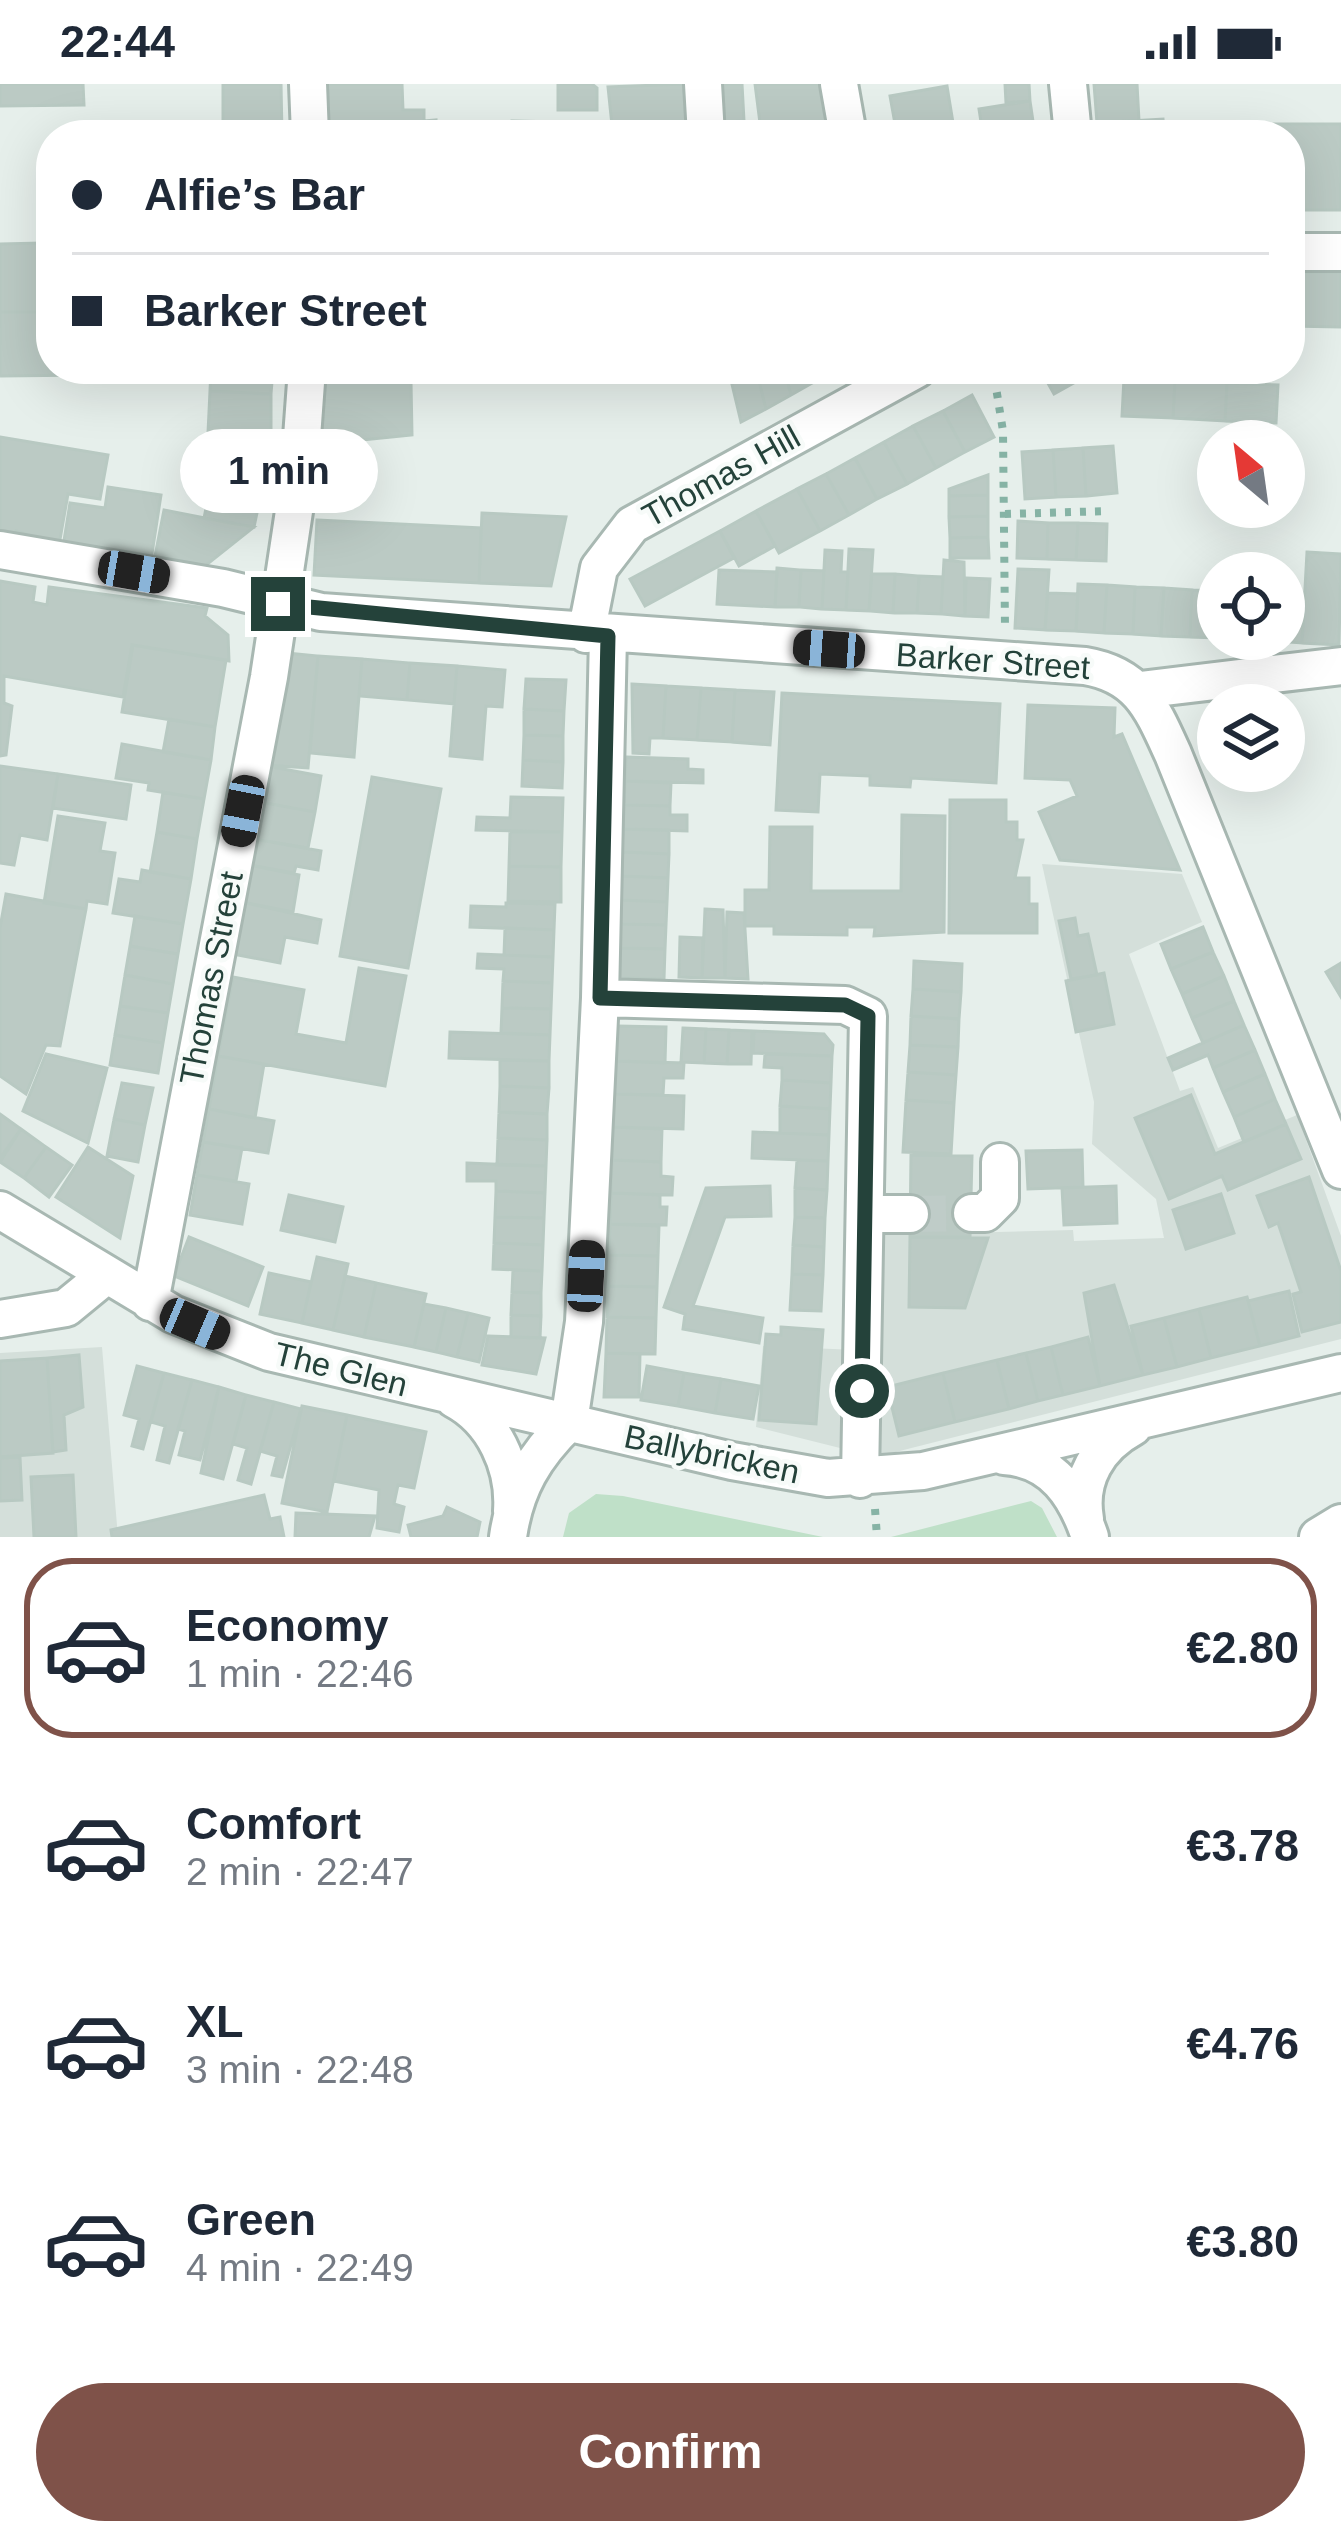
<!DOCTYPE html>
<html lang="en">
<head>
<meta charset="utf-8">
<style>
	body { margin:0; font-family:Arial,sans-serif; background:#f6f6f7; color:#1f2937; height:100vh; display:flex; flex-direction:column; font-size:45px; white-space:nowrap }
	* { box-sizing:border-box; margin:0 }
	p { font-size:39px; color:#747a83 }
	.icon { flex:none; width:66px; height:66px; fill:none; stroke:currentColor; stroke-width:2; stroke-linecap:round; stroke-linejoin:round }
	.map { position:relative; height:1453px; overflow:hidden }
	.side { display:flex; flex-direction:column; background:#fff; flex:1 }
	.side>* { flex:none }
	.guide { position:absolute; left:36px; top:36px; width:1269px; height:264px; border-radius:48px; box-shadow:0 12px 48px #0002; display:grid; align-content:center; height:264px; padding:0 36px; background:#fff }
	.needle { width:78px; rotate:331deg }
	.controls { position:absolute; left:1197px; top:336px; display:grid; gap:24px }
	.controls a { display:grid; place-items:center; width:108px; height:108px; border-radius:50%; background:#fff; box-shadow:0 12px 48px #0002; font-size:60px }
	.end { position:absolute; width:54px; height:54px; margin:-27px; border:15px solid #24423a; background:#fff; box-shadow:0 0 0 6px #fff }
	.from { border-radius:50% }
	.bubble { position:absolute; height:84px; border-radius:42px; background:#fff; box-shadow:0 12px 48px #0002; font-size:39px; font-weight:700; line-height:84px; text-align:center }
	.car { position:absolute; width:36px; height:72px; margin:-36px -18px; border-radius:15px; box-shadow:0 0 9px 3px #0007; background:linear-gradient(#222 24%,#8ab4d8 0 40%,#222 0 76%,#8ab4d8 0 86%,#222 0) }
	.guide b { display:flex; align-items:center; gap:42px; height:114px; font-size:45px }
	.guide b+b { border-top:3px solid #e0e1e3 }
	.guide i { width:30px; height:30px; background:#1f2937 }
	ul { padding:21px 0 0; list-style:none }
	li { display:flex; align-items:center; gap:36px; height:180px; margin:0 24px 18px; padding:0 12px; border:6px solid transparent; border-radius:48px }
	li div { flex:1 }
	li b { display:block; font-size:45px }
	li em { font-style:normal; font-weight:700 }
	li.active { border-color:#7f5249 }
	li>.icon { width:108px; height:108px; stroke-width:1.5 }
	.button { display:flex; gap:24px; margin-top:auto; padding:24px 36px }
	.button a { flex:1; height:138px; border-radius:72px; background:#7f5249; color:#fff; font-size:48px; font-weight:700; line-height:138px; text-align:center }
	.status { display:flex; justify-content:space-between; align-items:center; height:84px; padding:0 60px; background:#fff; direction:ltr }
	.status svg { height:33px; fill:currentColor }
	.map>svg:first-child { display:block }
	.built { fill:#d4dfda }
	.green { fill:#bfe0c8 }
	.building { fill:#bbcac4; stroke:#b8c9c2; stroke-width:3 }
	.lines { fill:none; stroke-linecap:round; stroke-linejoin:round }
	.minor-tunnel { stroke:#bfccc8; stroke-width:36; stroke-dasharray:36 18; stroke-linecap:butt }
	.minor-casing { stroke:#a8b8b2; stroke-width:42 }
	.path { stroke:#86b3a5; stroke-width:8; stroke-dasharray:6 9; stroke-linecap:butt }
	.minor { stroke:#fff; stroke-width:36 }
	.route { stroke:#24423a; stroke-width:15 }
	.labels { text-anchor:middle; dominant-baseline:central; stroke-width:9; stroke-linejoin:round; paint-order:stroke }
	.street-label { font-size:33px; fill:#24423a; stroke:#f7fbf9 }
</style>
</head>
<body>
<div class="status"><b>22:44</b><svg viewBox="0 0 49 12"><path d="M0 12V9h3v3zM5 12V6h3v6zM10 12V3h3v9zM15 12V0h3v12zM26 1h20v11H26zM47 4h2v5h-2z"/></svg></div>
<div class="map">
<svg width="1341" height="1453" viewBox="0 0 1341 1453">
	<rect width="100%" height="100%" fill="#e6efeb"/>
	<path class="built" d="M1042,780L1182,790L1202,838L1129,870L1180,1007L1193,1003L1218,1064L1297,1031L1341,1152V1255L876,1373L756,1343L763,1262L879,1267L881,1151L1073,1146L1074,1157L1164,1154L1156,1115L1092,1060L1094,1018Z
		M102,1263L118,1453H0V1269Z"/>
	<path class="green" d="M596,1410L623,1412L823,1453H563L569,1429Z
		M1031,1417L1042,1424L1057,1453H891Z"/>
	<path class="building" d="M0,0H83L84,21L0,22Z
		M223,0H281L282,51H223Z
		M326,0H402L403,26H424V37L436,36V51H327Z
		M558,0H592L597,4V26H558Z
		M683,0L689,51H613L608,3Z
		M708,0H742L744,37L710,39Z
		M755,0H836L839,41L761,47Z
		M1005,0H1029L1030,17L1006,19Z
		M1094,0H1137L1139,37L1097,39Z
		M947,2L955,51H897L890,12Z
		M1030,17L1035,51H983L979,25Z
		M1163,35L1164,51H1097V39Z
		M512,37L607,39V51H512Z
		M1248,40H1341V126H1290V51H1248Z
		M41,159L42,228H0V160Z
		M1290,188H1341V243L1290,242Z
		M0,228H51V285H88V291L0,292Z
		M211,285H273L271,310L210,307Z
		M741,285H756L766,325L741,338L730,292Z
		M756,285H784L791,311L766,325Z
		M784,285H819L821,294L791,311Z
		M1040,285H1075L1081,295L1054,310Z
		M378,289V299H411L412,351L322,360L321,290Z
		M1124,294L1175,297L1173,334L1122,332Z
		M1175,297L1227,299L1225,337L1173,334Z
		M1227,299L1278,301L1276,339L1225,337Z
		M210,307L271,310V347L208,349Z
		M972,311L994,353L965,368L943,327Z
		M943,327L965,368L936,384L913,342Z
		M913,342L936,384L907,400L884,358Z
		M271,347L267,377L207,370L210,349Z
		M0,353L108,371L100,415L68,410L59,461L16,447L15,454L0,451Z
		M884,358L907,400L877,415L855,374Z
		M1113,362L1117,409L1086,412L1083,364Z
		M1083,364L1086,412L1056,413L1053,366Z
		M1053,366L1056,413L1025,415L1022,368Z
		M216,371L267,377L261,410L211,400Z
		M855,374L877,415L849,431L826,390Z
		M826,390L849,431L820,447L797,405Z
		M988,391V411L949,412V405Z
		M211,400L261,410L254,443L204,434Z
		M108,403L161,411L151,476L63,463L70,419L105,424Z
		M797,405L820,447L779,469L756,427Z
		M988,411V432L949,433V412Z
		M164,426L215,436L254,443L205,482L155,472Z
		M756,427L775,462L739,482L720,447Z
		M482,429L566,433L551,502L479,499Z
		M988,432V453L950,454L949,433Z
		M317,436L481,444L479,499L314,491Z
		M1018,437L1048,439L1047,475L1017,474Z
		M1048,439H1078L1076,476L1047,475Z
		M1078,439L1107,440L1106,477L1076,476Z
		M720,447L734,474L645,522L630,495Z
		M988,453L989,474H950V454Z
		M849,465L873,466L869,527L846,526Z
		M825,466L842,467L841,488H848L846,526L822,525Z
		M1307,468L1341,470L1339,561L1302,559Z
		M944,476L964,478L965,532L941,530Z
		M777,484L801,486L799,523H775Z
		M1018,485L1049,486L1045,546L1015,544Z
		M719,486L777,488L775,523L717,520Z
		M801,486L824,487L822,525L799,523Z
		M872,490H895L893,529L869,527Z
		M895,490L919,492L917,529H893Z
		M919,492L943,493L941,530L917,529Z
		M966,494L990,495L988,533L965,532Z
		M0,497L35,503L33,518L47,521L49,503L207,524L205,532L228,551L229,577L132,561L123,613L4,592V619L12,622L6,671L0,672Z
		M1078,500L1107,501L1104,549L1076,547Z
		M1107,501L1135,503L1133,550L1104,549Z
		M1135,503L1164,504L1161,552L1133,550Z
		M1164,504L1192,506L1190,553L1161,552Z
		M1192,506L1218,507V554L1190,553Z
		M1048,509L1078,510L1076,547L1045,546Z
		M1284,510L1304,512L1302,559L1275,557L1284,555Z
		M133,561L226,576L215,643L122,628Z
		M287,569L318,572L308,684L266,681Z
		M318,572L362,575L354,673L310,669Z
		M362,575L410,579L407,616L359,612Z
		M410,579L457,582L454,620L407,616Z
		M457,582L505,586L502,623L486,622L482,675L450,672Z
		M526,595L566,596L564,627L524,625Z
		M632,600L666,602L663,654H650L649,670L633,669Z
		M666,602L701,604L697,656L663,654Z
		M701,604L735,606L732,658L697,656Z
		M735,606L774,608L770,661L732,658Z
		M782,609L1000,620L996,699L911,694L910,703L870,701V692L820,690L818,728L776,726Z
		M1028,621L1115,624L1114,653L1122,650L1180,786L1060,776L1039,728L1077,712L1070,696L1025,694Z
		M524,625L564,627L563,652L524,651Z
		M169,635L215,643L211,676L163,668Z
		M524,651L563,652V678L523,676Z
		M122,660L211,676L204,715L148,706L149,699L116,694Z
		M626,673L688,675V685L703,686V699L625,697Z
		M523,676L563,678L562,704L522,702Z
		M0,682L58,690L47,756L20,751L14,781L0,779Z
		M267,682L321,692L315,728L260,718Z
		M58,690L131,701L126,735L53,724Z
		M372,693L441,705L408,884L340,872Z
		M625,697L671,699L670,722L624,721Z
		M163,708L204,715L197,755L157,748Z
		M511,713L563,714L562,748L476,746L477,733L510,734Z
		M950,716H1006V738H1017V756H1023L1015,794H1029V820H1037V849H949Z
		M260,718L315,728L308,764L254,755Z
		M624,721L670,722V731H687V747L623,745Z
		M902,731L945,732L944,848L874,852L875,843H847V851L774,850V842H745V806H769L770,743H812L811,807H901Z
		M58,732L105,739L100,767L115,769L107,820L87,817L86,825L44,819Z
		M623,745L669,746V770L622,768Z
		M157,748L197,755L191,795L150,788Z
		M510,748H562L561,783L509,782Z
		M254,755L321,767L318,786L296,782L294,789L249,781Z
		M622,768L669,770L668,794L622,792Z
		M249,781L299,791L293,828L242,818Z
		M509,782L561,783V818L508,817Z
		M142,786L191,795L183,840L113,829L119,795L140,798Z
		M622,792L668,794L667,818L621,816Z
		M6,810L86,825L60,962L46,961L26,1010L0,992V844Z
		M621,816L667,818L666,841L620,840Z
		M242,818L321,836L317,859L285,853L280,879L233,870Z
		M506,819L555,820L554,846L470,843L471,822L506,823Z
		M705,825L723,826L725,894H702Z
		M727,828L744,829L748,895L725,894Z
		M135,832L183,840L178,870L130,862Z
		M1075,834L1078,852L1088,850L1097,891L1071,895L1059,837Z
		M620,840L666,841L665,865L620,864Z
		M1203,843L1213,868L1171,885L1161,860Z
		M505,844L554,846L553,873L504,871Z
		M680,853L703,854L702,894L679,893Z
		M130,862L178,870L173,900L125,891Z
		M620,864L665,865L664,895L619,894Z
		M1213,868L1224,892L1182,910L1171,885Z
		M478,870L553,873L552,899L503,897L504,885L477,884Z
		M914,877L962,880L961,908L913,905Z
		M1341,879V913L1326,888Z
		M359,884L406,892L385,1002L218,972L233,893L304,906L296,950L346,959Z
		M1104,889L1114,940L1076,948L1066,897Z
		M125,891L173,900L168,929L120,922Z
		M1224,892L1234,917L1192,934L1182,910Z
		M503,897L552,899L551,925L502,924Z
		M913,905L961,908L959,935L911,932Z
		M1234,917L1244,941L1203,959L1192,934Z
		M120,922L168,929L163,959L115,951Z
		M502,924L551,925L550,951L501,949Z
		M911,932L959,935L958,963L910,961Z
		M1244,941L1255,966L1213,984L1208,971L1173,986L1168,974Z
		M617,942L666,943L665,979L616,977Z
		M683,944L706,945L704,979L681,978Z
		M706,945L729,946L727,980L704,979Z
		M729,946L752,947L751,980H727Z
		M754,947L824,950L833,961L832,972L753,969Z
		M450,948L550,951L549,977L449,974Z
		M115,951L163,959L158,989L110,981Z
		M910,961L958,963L956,991L908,988Z
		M1255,966L1265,990L1223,1008L1213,984Z
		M46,970L107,984L88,1059L23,1027Z
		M765,970L832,972L831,999L782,996V984L764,983Z
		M218,972L264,980L255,1034L209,1025Z
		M500,976L549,977V1004L500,1002Z
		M616,977L684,979L683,994H664L663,1011L614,1010Z
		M908,988L956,991L954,1019L906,1016Z
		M1265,990L1275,1015L1234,1033L1223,1008Z
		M782,996L831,999L830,1025L780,1022Z
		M122,999L153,1004L145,1041L114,1035Z
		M500,1002L549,1004L547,1030L499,1028Z
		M614,1010L684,1012L683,1045L613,1043Z
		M1191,1011L1215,1070L1286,1040L1301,1075L1228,1106L1222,1092L1169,1115L1135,1034Z
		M1275,1015L1286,1040L1244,1058L1234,1033Z
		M906,1016L954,1019L951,1070L903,1068Z
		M780,1022L830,1025L829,1051L780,1049Z
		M209,1025L274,1037L268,1069L203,1058Z
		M499,1028L547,1030V1056L498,1054Z
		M0,1030L21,1045L0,1074Z
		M114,1035L145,1041L138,1078L107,1072Z
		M613,1043L662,1045L661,1078L612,1076Z
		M21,1045L46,1063L24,1094L0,1078Z
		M753,1048L829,1051L828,1077L752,1074Z
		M498,1054L547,1056L546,1082L497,1081Z
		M203,1058L242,1064L236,1097L197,1091Z
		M46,1063L72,1081L49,1113L24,1094Z
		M88,1063L133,1092L120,1154L56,1113Z
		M1082,1066L1083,1103L1028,1105L1026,1067Z
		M911,1071L972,1072L970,1153H910Z
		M612,1076L661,1078V1092L673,1093L672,1111L611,1109Z
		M797,1076L828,1077L827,1106L795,1104Z
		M467,1079L546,1082L545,1109L496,1107V1097H467Z
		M197,1091L249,1100L242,1140L190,1131Z
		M1309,1093L1341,1187V1238L1302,1248L1293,1210L1301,1208L1278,1139L1269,1143L1257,1112Z
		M770,1102L771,1132L725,1133L693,1222L763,1234L759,1259L683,1245L685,1230L664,1223L706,1104Z
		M1116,1102L1117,1139L1064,1141L1062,1104Z
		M795,1104L827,1106L825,1134L795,1133Z
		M496,1107L545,1109L544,1134L495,1133Z
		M611,1109L660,1111V1123H667L666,1141L610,1140Z
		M1221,1110L1234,1149L1186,1165L1173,1126Z
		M289,1111L343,1123L335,1158L281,1146Z
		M495,1133L544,1134L543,1161L494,1159Z
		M795,1133L825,1134L824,1163L793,1161Z
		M610,1140L659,1142L658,1172L609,1171Z
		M189,1153L263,1183L248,1222L174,1192Z
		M910,1153L988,1154L965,1224L909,1223Z
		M494,1159L543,1161L542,1187L493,1185Z
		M793,1161L824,1163L823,1191L792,1190Z
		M609,1171L658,1172L657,1203L608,1202Z
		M317,1173L348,1180L333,1246L302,1239Z
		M513,1186L542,1187L541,1209L512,1208Z
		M269,1189L311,1198L302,1239L260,1230Z
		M792,1190L823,1191L821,1227L790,1226Z
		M345,1192L376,1199L364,1253L333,1246Z
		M376,1199L426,1210L414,1263L364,1253Z
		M1114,1201L1143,1291L1100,1302L1084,1209Z
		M608,1202L657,1203L656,1234L607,1233Z
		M1289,1207L1299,1252L1260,1262L1248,1217Z
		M512,1208L541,1209V1232L511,1231Z
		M1247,1213L1260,1262L1211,1274L1199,1225Z
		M424,1220L446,1224L436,1268L414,1263Z
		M446,1224L468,1229L457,1273L436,1268Z
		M1199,1225L1211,1274L1177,1283L1164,1234Z
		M468,1229L489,1234L479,1278L457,1273Z
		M511,1231L541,1232L540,1254L511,1253Z
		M607,1233L656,1234L655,1270L606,1269Z
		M1164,1234L1177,1283L1143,1291L1131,1242Z
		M781,1243L823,1246L816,1340L759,1336L766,1250L781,1251Z
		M488,1252L545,1254L536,1290L482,1281Z
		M1088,1253L1100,1302L1063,1311L1051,1263Z
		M1051,1263L1063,1311L1038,1317L1026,1269Z
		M606,1269L640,1270L639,1313H604Z
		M1026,1269L1038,1317L1009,1325L997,1276Z
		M79,1271L83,1323L64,1331L66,1366L53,1368L47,1274Z
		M47,1274L53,1369L0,1373V1277Z
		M997,1276L1009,1325L955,1338L943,1289Z
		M137,1282L164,1289L143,1365L132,1362L139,1335L124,1331Z
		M647,1282L684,1289L678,1322L641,1316Z
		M164,1289L192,1296L169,1379L157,1376L165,1342L151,1338Z
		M684,1289L721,1295L715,1329L678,1322Z
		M943,1289L955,1338L899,1352L887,1303Z
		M721,1295L759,1302L753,1335L715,1329Z
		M192,1296L219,1303L200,1376L179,1371L185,1347L178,1345Z
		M219,1303L246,1311L223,1395L201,1389Z
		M246,1311L274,1318L251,1400L238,1396L247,1364L233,1360Z
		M274,1318L301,1325L282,1393L272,1391L277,1372L260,1367Z
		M302,1322L347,1331L327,1428L282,1419Z
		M347,1331L426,1348L414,1404L398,1401L394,1420L404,1423L399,1448L377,1444L379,1406L334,1397Z
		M20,1373L22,1416L0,1417V1374Z
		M73,1391L76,1453H34L31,1393Z
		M264,1411L270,1435L280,1433L284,1453H112L111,1446Z
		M447,1423L480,1438L477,1453H411L408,1441L443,1432Z
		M296,1429L375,1432L369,1453H295Z"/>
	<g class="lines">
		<path class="minor-tunnel" d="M910,1130L972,1129"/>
		<defs>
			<path id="minor" d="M308,0L310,51
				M703,0L706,51
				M839,0L848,51
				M1068,0L1073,51
				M1290,168H1341
				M0,466L223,504L321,528L1085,582C1139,591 1152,624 1173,670L1341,1086
				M586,550L599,484L632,441L917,285
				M1140,606L1341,582
				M600,914L845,921L868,932L860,1395
				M0,1126L173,1230L269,1268L732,1377L828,1394L923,1387L1341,1289
				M972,1129H985L1000,1114V1078
				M867,1130H910
				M150,1218L269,593L299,394L307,285
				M0,1235L66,1224L105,1192
				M454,1315C494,1336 515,1383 512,1427
				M569,1338L584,1238L600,914L608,552
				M1004,1372C1053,1375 1076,1411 1090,1453
				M1085,1435C1078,1395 1098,1362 1133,1343
				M508,1453C515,1404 534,1372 569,1338
				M1318,1453L1341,1439"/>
		</defs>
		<use href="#minor" class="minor-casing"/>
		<path class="path" d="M1005,285L994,291L1003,347L1005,544
			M1005,430L1109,427
			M875,1425L877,1453"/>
		<use href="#minor" class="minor"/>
	</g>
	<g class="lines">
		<path class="route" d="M278,520L608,552L600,914L845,921L868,932L862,1307"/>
	</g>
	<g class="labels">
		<g class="street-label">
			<text transform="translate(721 392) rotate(-29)">Thomas Hill</text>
			<text transform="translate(993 577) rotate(4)">Barker Street</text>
			<text transform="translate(211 894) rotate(-79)">Thomas Street</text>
			<text transform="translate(341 1285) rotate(14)">The Glen</text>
			<text transform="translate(712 1370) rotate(12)">Ballybricken</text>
		</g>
	</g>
</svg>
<div class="controls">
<a><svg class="needle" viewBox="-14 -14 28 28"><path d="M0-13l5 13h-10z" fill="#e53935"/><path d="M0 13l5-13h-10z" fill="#747a83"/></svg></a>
<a><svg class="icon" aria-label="locate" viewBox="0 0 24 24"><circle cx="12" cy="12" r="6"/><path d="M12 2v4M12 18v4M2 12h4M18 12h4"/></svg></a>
<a><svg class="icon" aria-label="layers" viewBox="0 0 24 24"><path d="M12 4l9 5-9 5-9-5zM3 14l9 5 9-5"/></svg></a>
</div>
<i class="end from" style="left:862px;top:1307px"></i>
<i class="end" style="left:278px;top:520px"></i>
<div class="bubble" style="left:180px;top:345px;width:198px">1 min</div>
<i class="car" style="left:134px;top:488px;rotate:100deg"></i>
<i class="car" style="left:829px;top:565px;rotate:274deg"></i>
<i class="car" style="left:243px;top:727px;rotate:191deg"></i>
<i class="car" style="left:586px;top:1192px;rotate:3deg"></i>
<i class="car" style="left:195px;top:1240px;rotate:113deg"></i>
<div class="guide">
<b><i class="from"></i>Alfie’s Bar</b>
<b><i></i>Barker Street</b>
</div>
</div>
<section class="side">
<ul>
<li class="active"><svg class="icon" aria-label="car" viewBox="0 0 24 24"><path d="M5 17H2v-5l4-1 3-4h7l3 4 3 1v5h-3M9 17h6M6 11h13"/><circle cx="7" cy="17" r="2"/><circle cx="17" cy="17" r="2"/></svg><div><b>Economy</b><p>1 min · 22:46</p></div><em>€2.80</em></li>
<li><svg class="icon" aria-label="car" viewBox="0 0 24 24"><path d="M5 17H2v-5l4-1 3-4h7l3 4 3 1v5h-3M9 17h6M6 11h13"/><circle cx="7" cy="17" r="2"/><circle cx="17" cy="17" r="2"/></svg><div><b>Comfort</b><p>2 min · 22:47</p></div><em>€3.78</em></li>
<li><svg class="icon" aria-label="car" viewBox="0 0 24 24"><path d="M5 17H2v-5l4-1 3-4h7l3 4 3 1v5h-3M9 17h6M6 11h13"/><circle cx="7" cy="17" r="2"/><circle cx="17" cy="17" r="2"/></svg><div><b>XL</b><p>3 min · 22:48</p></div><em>€4.76</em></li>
<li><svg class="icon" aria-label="car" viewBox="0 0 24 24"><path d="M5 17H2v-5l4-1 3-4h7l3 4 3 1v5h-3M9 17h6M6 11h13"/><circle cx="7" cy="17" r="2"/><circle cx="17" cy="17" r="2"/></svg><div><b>Green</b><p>4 min · 22:49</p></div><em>€3.80</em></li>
</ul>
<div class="button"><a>Confirm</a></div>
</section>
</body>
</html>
